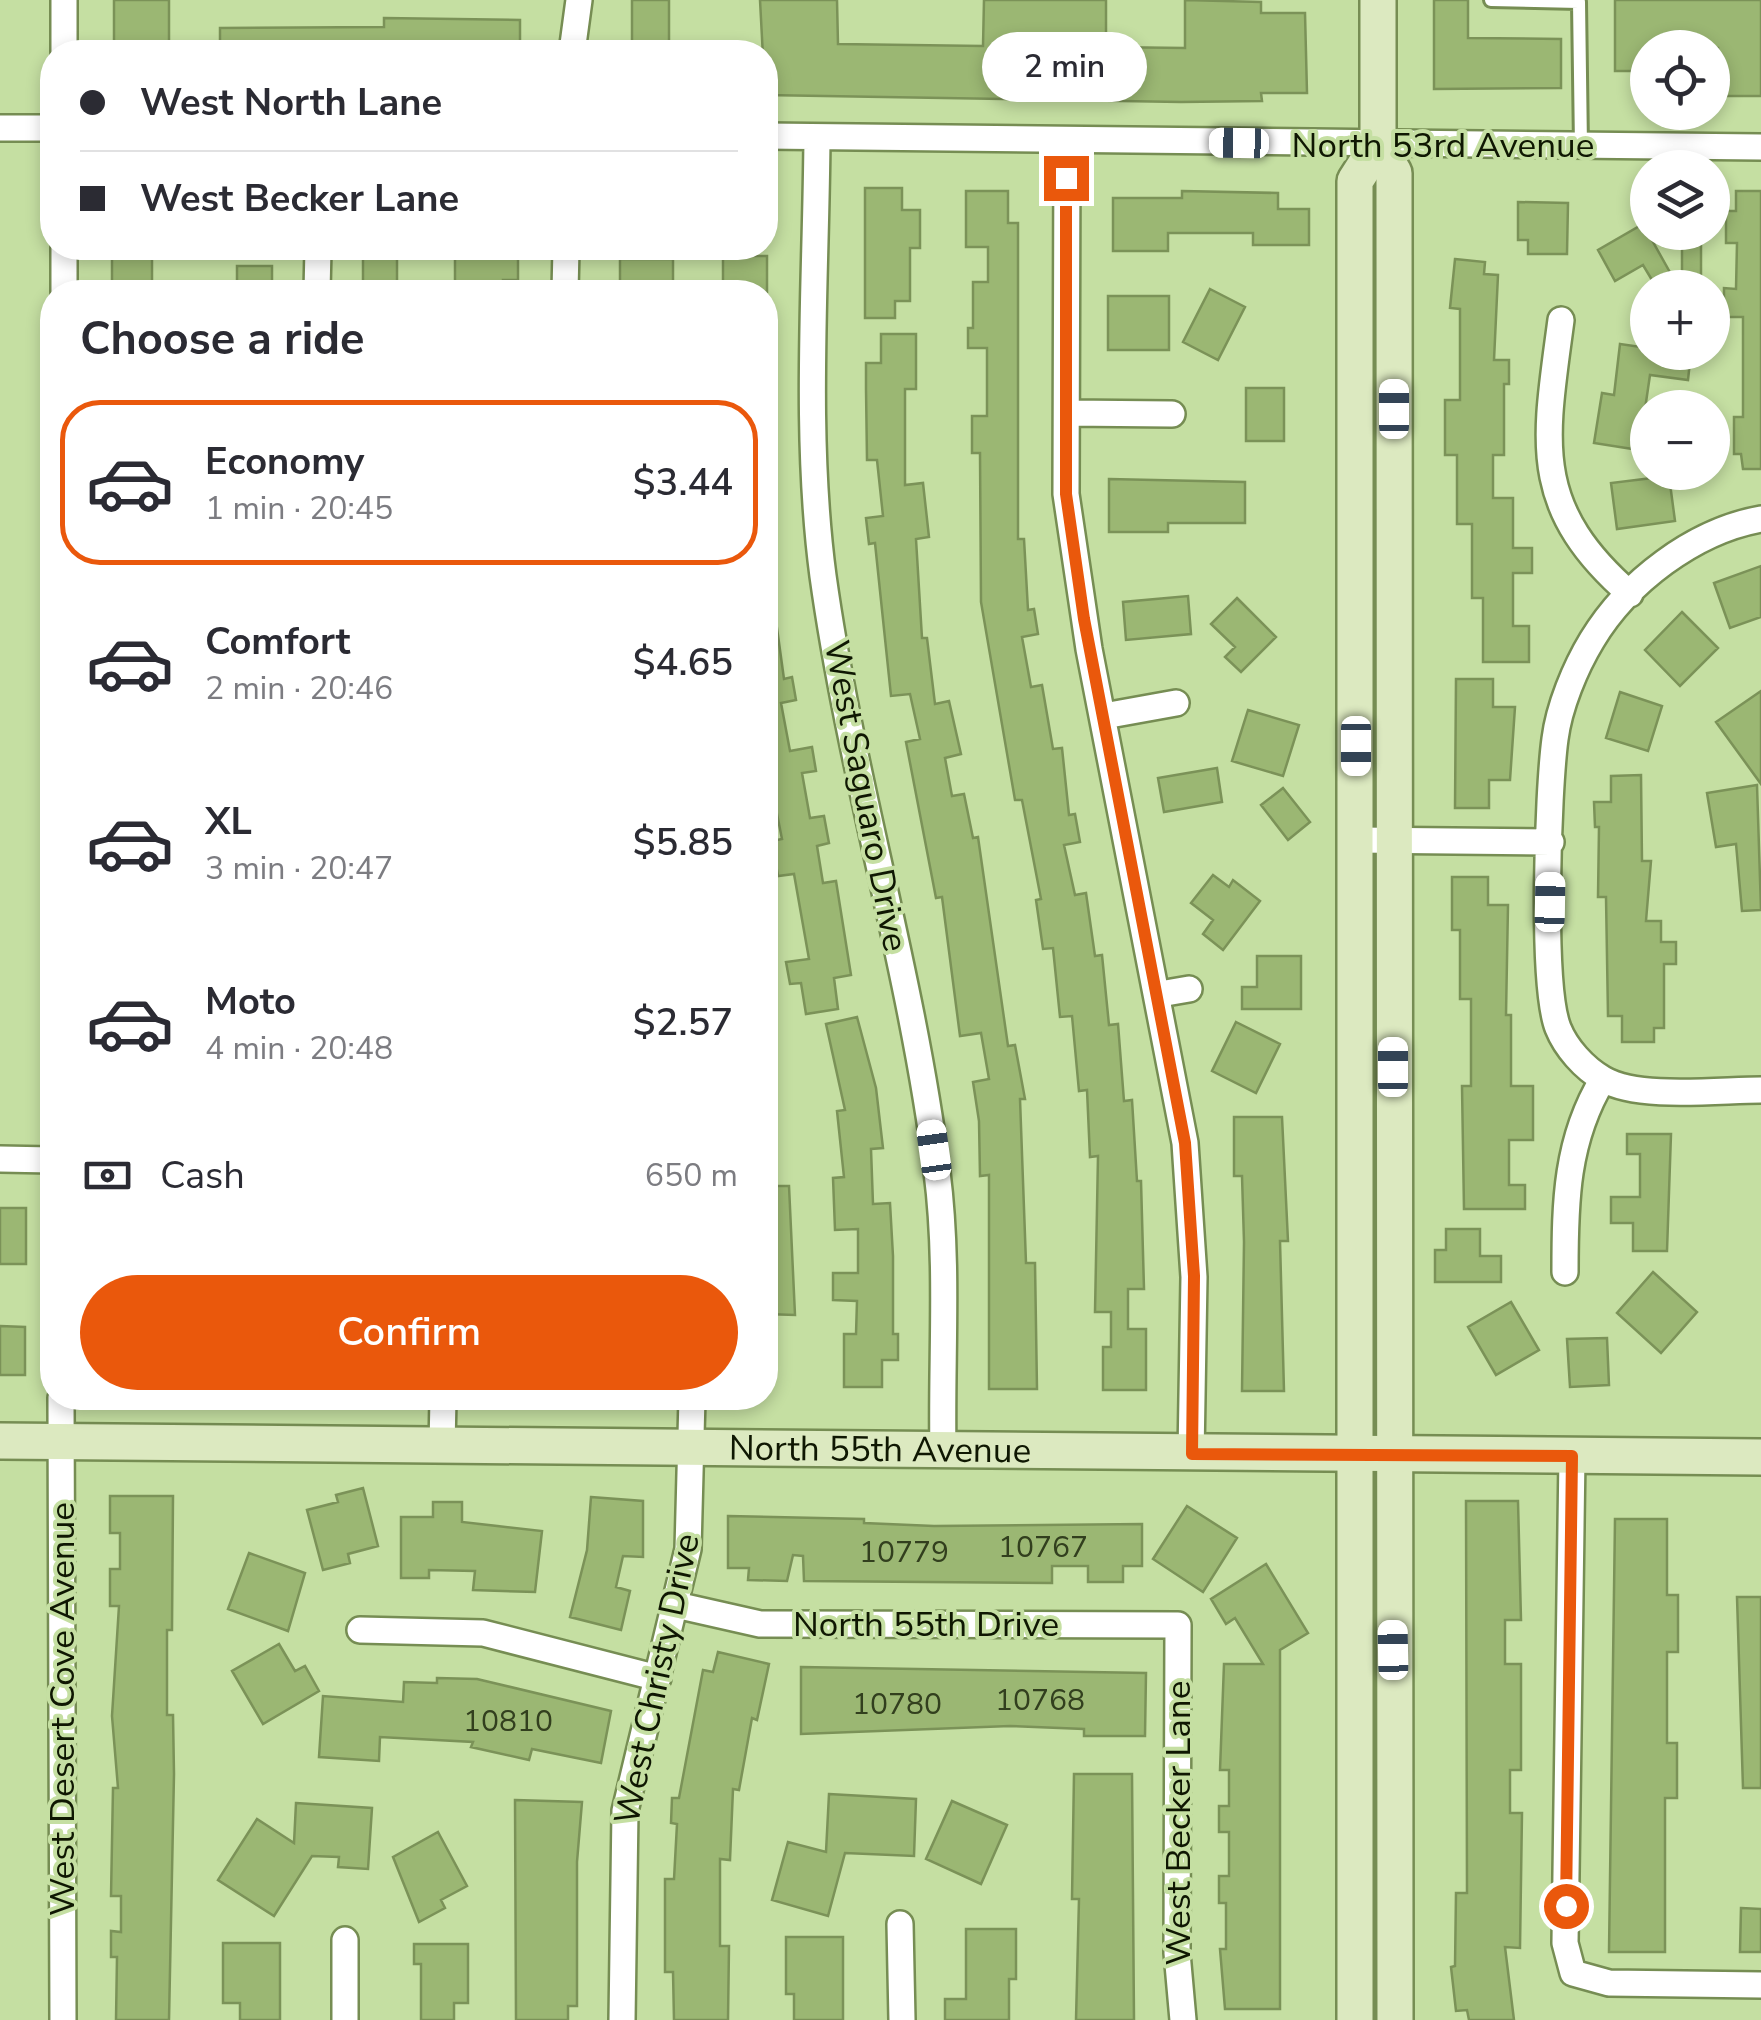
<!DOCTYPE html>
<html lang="en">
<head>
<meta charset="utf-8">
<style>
	body { margin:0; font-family:"Nunito Sans",sans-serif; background:#f7f7f7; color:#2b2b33; height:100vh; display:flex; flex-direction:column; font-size:38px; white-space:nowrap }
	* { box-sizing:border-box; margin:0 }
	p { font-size:32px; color:#7c7c81 }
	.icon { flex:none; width:55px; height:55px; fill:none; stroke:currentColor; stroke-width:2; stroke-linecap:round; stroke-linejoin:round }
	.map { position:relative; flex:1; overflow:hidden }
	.side { position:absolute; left:40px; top:280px; width:738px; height:1130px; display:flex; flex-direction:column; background:#fff; border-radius:40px; box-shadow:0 5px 15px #0003 }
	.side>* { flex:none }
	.hud { position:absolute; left:40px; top:40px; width:738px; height:220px; border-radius:40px; box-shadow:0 5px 15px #0003; display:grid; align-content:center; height:220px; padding:0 40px; background:#fff }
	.fabs { position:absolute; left:1630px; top:30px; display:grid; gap:20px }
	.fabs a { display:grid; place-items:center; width:100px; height:100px; border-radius:50%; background:#fff; box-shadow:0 5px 15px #0003; font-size:50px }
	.end { position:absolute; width:45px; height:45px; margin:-22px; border:12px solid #ea580c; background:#fff; box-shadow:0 0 0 5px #fff }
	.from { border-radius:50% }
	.bubble { position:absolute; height:70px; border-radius:35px; background:#fff; box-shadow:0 5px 15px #0003; font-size:32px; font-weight:600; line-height:70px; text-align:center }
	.car { position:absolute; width:30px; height:60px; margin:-30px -15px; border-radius:12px; box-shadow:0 0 8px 2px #0007; background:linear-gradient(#fff 24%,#345 0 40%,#fff 0 76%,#345 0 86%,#fff 0) }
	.hud b { display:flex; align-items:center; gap:35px; height:95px; font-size:38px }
	.hud b+b { border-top:2px solid #e1e1e2 }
	.hud i { width:25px; height:25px; background:#2b2b33 }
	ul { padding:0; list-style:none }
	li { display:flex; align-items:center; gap:30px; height:165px; margin:0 20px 15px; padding:0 20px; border:5px solid transparent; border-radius:40px }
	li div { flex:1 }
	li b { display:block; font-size:38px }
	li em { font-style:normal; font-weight:600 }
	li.active { border-color:#ea580c }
	li>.icon { width:90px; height:90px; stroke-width:1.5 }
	h2 { padding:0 40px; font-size:45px; line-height:120px }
	.pay { display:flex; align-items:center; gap:25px; height:110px; padding:0 40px; font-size:38px }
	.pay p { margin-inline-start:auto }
	.action { display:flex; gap:20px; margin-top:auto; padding:20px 40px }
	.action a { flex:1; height:115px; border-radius:60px; background:#ea580c; color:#fff; font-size:40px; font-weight:600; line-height:115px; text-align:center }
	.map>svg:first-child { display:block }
	.building { fill:#9bb773; stroke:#7b9258; stroke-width:2.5 }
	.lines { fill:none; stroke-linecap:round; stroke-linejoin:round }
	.lane-casing { stroke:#768d53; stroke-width:18 }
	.street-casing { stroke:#768d53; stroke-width:30 }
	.secondary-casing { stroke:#768d53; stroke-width:40 }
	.lane { stroke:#fff; stroke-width:12 }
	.street { stroke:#fff; stroke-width:25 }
	.secondary { stroke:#dce9c0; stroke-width:35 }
	.route { stroke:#ea580c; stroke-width:12 }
	.labels { text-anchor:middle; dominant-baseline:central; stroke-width:8; stroke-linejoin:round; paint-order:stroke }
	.number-label { font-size:30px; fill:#323f1e }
	.street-label { font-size:35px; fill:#0f1702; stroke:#c5dfa2 }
</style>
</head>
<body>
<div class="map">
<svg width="1761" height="2020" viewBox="0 0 1761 2020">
	<rect width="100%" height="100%" fill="#c5dfa2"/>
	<path class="building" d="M114,0H169V52H114Z
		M632,0H669V52H632Z
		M760,0H837L838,44L983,46L984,0H1106V47L1185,48V0L1261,2V13H1305L1307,93H1261L1262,101L1181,102L765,95Z
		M1434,0H1468V38L1561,39V88L1434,89Z
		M1615,0H1761V96H1718V48H1648V71H1615Z
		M384,18L520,20V52H220V28L384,27Z
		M865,188H902V210H920V248H910V301H895V318H865Z
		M966,191H1008V223H1018V539H1024L1028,610L1034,609L1038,634L1022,637L1031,687L1042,685L1053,749L1062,748L1069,815L1075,814L1080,842L1064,845L1075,895L1086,893L1095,956L1102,955L1109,1025L1118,1024L1124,1101L1132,1100L1137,1181H1141L1144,1289H1128V1329H1146V1390H1103V1347H1111V1312H1095L1098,1156L1090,1157L1087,1090L1079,1091L1072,1016L1060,1017L1053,948L1043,949L1036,900L1041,899L1022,800H1015L981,602L980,453H972V416H987V348H968V328H973V282H988V247H966Z
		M1182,191L1278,193V209H1309V245H1253V233H1168V251H1113V198H1182Z
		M1736,191H1761V469H1743L1741,454H1734V417H1743V317H1724V288L1736,289L1737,243H1726V211H1736Z
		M1518,202L1568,203L1567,254H1528V240H1518Z
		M1643,224L1672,276L1655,285L1643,265L1615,281L1598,250Z
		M1682,232H1701V288H1682Z
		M112,252H152V292H112Z
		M455,255H518V280H503V292H467V285H455Z
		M363,256H397V292H363Z
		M723,256H767V292H723Z
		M620,259H673V292H620Z
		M1455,259L1485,262L1484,274L1498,275L1494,360H1509V384H1504V455H1493V498H1513V548H1532V573H1513V626H1529V662H1483V598H1472V524H1457V455H1445V400H1460V309L1450,308Z
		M237,266H272V292H237Z
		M1210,289L1245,307L1218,360L1183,342Z
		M1108,296H1169V350H1108Z
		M881,334H916V389H905V485L923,483L929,537L916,539L922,638H927L935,704L949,701L961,754L945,758L952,796L964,794L973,838L978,837L1008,1046L1015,1045L1025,1099H1020L1026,1263H1035L1037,1389H989V1175L980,1176L979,1121L973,1082L989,1079L981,1033L960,1036L942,897L936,898L906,742L920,739L910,694L891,696L875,543L869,544L866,518L883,516L877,460H867L866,389V363H881Z
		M1620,344L1648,348V352H1691L1688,380L1650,375L1639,450L1594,443L1602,393L1614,395Z
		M1246,388H1284V441H1246Z
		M1669,476L1675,521L1617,529L1611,483Z
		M1109,479L1245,482V523H1168V532H1109Z
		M1761,566V617L1730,628L1714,583Z
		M1188,596L1191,634L1126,640L1123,602Z
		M1237,598L1276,637L1241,672L1225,657L1235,647L1211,624Z
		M1682,612L1718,648L1680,686L1645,650Z
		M776,621L784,679L792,677L796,700L781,703L790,751L812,747L816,771L802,773L810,818L824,816L829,843L817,846L823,883L836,881L851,975L834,978L838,1009L806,1014L801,983L790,984L786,962L809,959L794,874L778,876L772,841L782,839L765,754V622Z
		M1456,679H1493V707H1515L1510,780H1489V808H1455Z
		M1761,691V784L1716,722Z
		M1620,692L1662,706L1648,751L1606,738Z
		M1248,710L1299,725L1283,776L1232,761Z
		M1217,768L1222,802L1164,812L1158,778Z
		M1641,775L1642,861H1651L1646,921H1661V942H1676V964H1664V1028H1654V1042H1622V1016H1608L1606,897H1598L1599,827H1595L1594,802H1611V776Z
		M1757,785L1761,910L1742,911L1736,844L1716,847L1707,793Z
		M1283,788L1310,822L1288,840L1261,805Z
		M1213,875L1229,887L1233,880L1260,901L1223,950L1203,934L1213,920L1191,903Z
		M1452,877H1488V905H1508L1506,1015H1511V1086H1533V1140H1509V1185H1525V1209H1464L1462,1086H1471V999H1460V930H1452Z
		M1257,956H1301V1009H1242V987H1257Z
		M857,1017L876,1088L883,1148L871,1149L873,1204L890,1203L893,1256V1334H898V1360H882V1387H844V1334H856L857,1301L833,1300V1273H858V1229L835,1230L833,1178L844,1177L837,1111L845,1110L826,1024Z
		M1236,1022L1280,1044L1256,1093L1212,1071Z
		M1234,1117H1282L1288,1241H1280L1284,1391H1242L1244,1242L1242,1176H1234Z
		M1627,1134H1671L1667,1251H1633V1223H1611V1197H1640V1154H1627Z
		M765,1186H789L795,1315L765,1314Z
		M0,1208H26V1264H0Z
		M1446,1229H1480V1256H1501V1282H1435V1250H1446Z
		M1653,1272L1697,1312L1661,1353L1617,1313Z
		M1511,1302L1539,1350L1496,1375L1468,1327Z
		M0,1326L25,1327V1375H0Z
		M1607,1338L1609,1385L1570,1387L1567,1339Z
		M363,1488L378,1546L348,1554L350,1563L323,1570L307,1510L338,1502L336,1495Z
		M110,1496H173L172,1630H167V1715H173L174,1774L169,2020H116L117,1957H111V1931L121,1932V1896H111L113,1788H118L112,1716L119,1606H110V1569H120V1533H110Z
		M591,1497L643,1501V1557L623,1556L616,1587L630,1591L621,1630L570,1617L587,1550Z
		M1466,1501H1518L1521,1620H1505V1664H1521V1770H1510V1813H1522L1520,1948L1505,1947L1514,2020H1469L1467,2010L1456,2011L1451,1967L1455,1966L1456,1893H1467Z
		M433,1502H462V1522L542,1531L535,1592L473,1590L475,1571L429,1570V1578H401V1517H433Z
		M1187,1506L1237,1538L1203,1592L1153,1559Z
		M728,1516L864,1519V1523L934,1526L1142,1524V1566H1123V1582H1088V1566H1052V1583L804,1581L803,1556L793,1555L787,1581L748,1580L749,1568H728Z
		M1615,1519H1667V1595H1678V1652H1667V1743H1677V1798H1665V1952H1609Z
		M249,1553L305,1573L288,1631L228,1609Z
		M1266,1564L1308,1633L1280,1650V2009H1225L1220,1949H1226V1903H1219V1876H1229V1832H1219V1806H1229V1770H1220L1224,1664H1263L1235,1618L1226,1624L1211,1599Z
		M1737,1597H1761V1788H1743Z
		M279,1644L295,1671L305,1666L319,1691L263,1724L232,1671Z
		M718,1652L769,1664L757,1720L752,1718L739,1790L733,1789L730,1860L720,1859V1946H729L728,2020H674L673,1972H665V1879H674L677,1824L671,1823L672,1798H679L703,1670L713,1672Z
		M801,1667L1146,1673L1145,1736H1084V1729L1010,1726L801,1734Z
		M437,1678L477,1679L611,1711L601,1763L532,1749L529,1760L471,1747L473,1742L380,1737L379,1761L319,1757L323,1696L403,1702L404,1682L437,1683Z
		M1074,1774H1132L1134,2020H1076L1079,1899H1072Z
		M829,1794L916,1799L914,1856L845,1853L828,1916L772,1900L788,1842L826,1852Z
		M515,1800L582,1802L577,1862V2006H568V2020H516Z
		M952,1801L1007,1825L981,1884L926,1859Z
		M296,1803L372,1808L368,1869L338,1867L339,1857L312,1856L274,1916L218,1880L257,1819L294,1843Z
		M438,1832L467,1886L441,1900L445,1908L419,1922L393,1857Z
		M1741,1908L1761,1909V1952H1740Z
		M966,1929H1016V1979H1009V2020H945V1999H966Z
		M786,1937H843V2020H794V1994H786Z
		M223,1943H280V2020H240V2003H223Z
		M414,1944H468V2003H454V2020H421V1964H414Z"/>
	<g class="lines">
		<defs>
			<path id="lane" d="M1491,0L1579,2L1581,147"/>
			<path id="street" d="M64,52V0
				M572,52L579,0
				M0,128H52
				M765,136L1761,147
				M817,137C816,282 804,433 823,576C851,777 912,972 937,1172C949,1265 941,1359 943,1452
				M1067,141L1066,494L1089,649L1185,1143L1194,1277L1191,1455
				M64,248V292
				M317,292L318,248
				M565,292L566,248
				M1561,320C1545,441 1529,506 1630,594
				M1067,413L1172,414
				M1761,519C1694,531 1627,582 1592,640C1575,668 1559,707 1555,739C1548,791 1541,985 1558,1028C1566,1048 1584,1068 1603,1079C1639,1100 1719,1090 1761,1090
				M1104,716L1176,703
				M1356,840L1551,842
				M1160,994L1189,989
				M0,1159L52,1160
				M1565,1272C1565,1202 1566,1140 1603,1079
				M61,1398L63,2020
				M442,1446L443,1398
				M1572,1456L1565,1943L1573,1973L1609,1983L1761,1985
				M676,1605L760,1624L1178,1625L1177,1953L1183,2020
				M360,1630L483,1633L658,1678
				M900,1924L902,2020
				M345,1940V2020
				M622,2020L625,1811L688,1549L692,1398"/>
			<g id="secondary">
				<path d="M1378,0V145L1394,173L1395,2020"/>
				<path id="s1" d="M0,1441L1761,1457"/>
				<path d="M1355,2020V181L1378,145"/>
			</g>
		</defs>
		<use href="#lane" class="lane-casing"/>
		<use href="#street" class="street-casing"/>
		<use href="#secondary" class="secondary-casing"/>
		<use href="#lane" class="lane"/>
		<use href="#street" class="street"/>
		<use href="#secondary" class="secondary"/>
	</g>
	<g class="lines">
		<path class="route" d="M1066,178V494L1084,619L1185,1143L1194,1276L1192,1454L1572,1456L1566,1906"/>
	</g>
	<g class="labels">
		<g class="number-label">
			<text x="1043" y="1547">10767</text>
			<text x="904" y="1552">10779</text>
			<text x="1040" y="1700">10768</text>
			<text x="897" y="1704">10780</text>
			<text x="508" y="1721">10810</text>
		</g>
		<g class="street-label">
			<text x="1443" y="145">North 53rd Avenue</text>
			<text transform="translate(866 796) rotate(79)">West Saguaro Drive</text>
			<text stroke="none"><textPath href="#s1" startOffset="880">North 55th Avenue</textPath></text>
			<text x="926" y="1624">North 55th Drive</text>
			<text transform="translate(657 1679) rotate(-78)">West Christy Drive</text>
			<text transform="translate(62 1709) rotate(-90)">West Desert Cove Avenue</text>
			<text transform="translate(1178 1823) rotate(-90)">West Becker Lane</text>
		</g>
	</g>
</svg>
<div class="fabs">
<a><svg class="icon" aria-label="locate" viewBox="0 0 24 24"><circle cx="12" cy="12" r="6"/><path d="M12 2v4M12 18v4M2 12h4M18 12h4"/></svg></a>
<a><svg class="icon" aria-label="layers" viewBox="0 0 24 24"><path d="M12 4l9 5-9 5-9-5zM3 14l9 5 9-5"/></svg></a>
<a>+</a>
<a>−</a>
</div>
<i class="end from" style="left:1566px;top:1906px"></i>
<i class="end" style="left:1066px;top:178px"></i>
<div class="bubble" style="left:982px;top:32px;width:165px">2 min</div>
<i class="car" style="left:1239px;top:143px;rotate:271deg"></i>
<i class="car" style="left:1394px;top:409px;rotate:0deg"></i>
<i class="car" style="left:1356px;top:746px;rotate:180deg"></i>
<i class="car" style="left:1550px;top:902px;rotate:1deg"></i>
<i class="car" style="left:1393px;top:1067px;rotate:0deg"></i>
<i class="car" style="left:934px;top:1150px;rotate:352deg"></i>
<i class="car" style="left:1393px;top:1650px;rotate:359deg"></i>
<div class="hud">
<b><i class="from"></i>West North Lane</b>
<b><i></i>West Becker Lane</b>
</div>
<section class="side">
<h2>Choose a ride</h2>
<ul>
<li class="active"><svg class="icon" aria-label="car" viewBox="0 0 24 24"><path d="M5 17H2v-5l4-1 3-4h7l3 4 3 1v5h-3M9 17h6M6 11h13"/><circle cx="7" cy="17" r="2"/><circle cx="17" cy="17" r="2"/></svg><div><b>Economy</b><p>1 min · 20:45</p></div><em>$3.44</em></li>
<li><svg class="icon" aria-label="car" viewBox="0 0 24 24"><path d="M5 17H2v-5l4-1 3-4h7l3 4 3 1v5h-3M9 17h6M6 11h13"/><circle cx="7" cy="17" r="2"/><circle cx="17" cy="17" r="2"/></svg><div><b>Comfort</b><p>2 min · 20:46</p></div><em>$4.65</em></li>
<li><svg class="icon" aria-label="car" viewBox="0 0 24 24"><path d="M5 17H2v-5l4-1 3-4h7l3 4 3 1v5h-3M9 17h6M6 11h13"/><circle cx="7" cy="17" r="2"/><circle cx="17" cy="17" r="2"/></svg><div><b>XL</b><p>3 min · 20:47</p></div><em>$5.85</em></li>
<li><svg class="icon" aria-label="car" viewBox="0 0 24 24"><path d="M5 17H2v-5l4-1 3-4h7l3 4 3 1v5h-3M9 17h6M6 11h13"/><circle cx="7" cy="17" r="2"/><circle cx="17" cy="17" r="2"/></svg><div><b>Moto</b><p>4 min · 20:48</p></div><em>$2.57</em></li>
</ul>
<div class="pay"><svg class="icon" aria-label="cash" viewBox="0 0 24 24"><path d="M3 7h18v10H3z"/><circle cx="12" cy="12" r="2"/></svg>Cash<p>650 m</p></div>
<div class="action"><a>Confirm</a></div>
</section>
</div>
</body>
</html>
